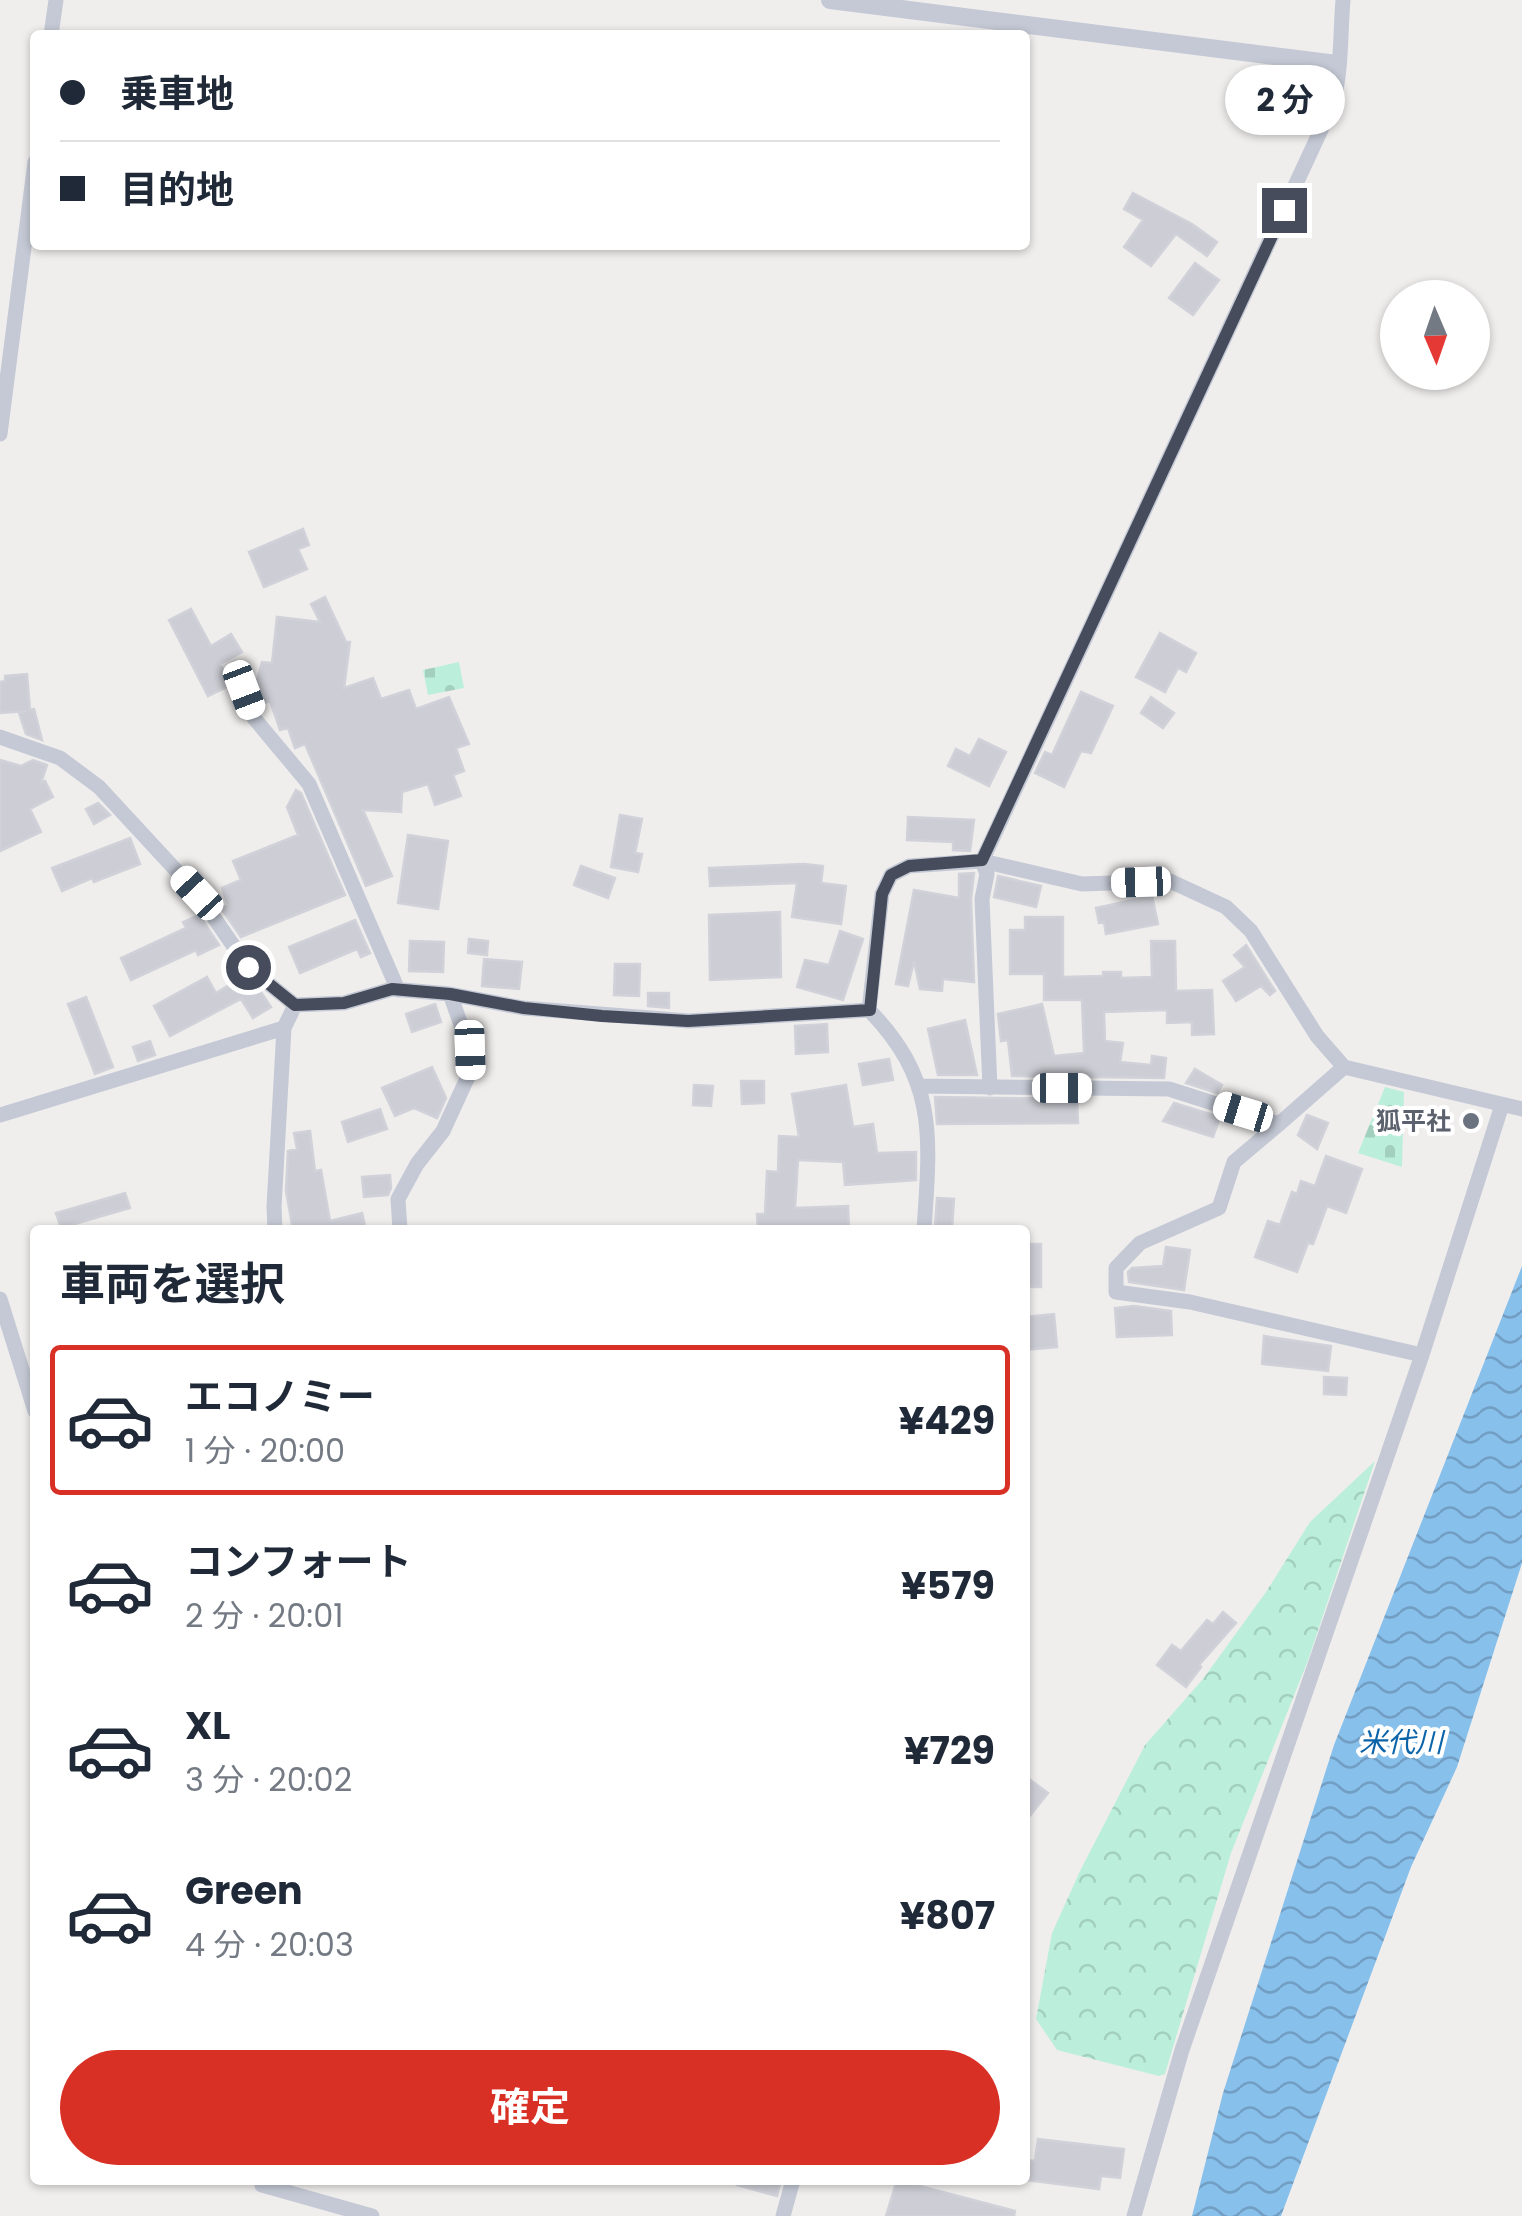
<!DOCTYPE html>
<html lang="ja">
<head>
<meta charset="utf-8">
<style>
	body { margin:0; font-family:Poppins,"Noto Sans JP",sans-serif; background:#f6f6f7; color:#1f2937; height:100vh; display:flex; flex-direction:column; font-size:38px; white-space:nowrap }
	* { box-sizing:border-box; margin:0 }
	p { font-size:32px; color:#747a83 }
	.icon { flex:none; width:55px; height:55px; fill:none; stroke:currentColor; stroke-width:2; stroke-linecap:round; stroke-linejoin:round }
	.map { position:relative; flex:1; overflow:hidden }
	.panel { position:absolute; left:30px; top:1225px; width:1000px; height:960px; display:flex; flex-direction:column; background:#fff; border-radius:10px; box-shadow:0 2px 8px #0004 }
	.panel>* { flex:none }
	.top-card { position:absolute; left:30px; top:30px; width:1000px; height:220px; border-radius:10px; box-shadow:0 2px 8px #0004; display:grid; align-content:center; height:220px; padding:0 30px; background:#fff }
	.needle { width:65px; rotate:178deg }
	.buttons { position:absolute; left:1380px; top:280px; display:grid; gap:20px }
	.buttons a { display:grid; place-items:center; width:110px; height:110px; border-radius:50%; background:#fff; box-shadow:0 2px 8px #0004; font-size:50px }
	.end { position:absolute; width:45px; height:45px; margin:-22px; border:12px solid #464c5b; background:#fff; box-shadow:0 0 0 5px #fff }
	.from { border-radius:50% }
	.bubble { position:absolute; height:70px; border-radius:35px; background:#fff; box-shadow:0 2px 8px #0004; font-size:32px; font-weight:700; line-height:70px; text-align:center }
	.car { position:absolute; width:30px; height:60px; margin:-30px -15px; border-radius:12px; box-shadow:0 0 8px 2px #0007; background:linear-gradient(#fff 24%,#345 0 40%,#fff 0 76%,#345 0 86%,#fff 0) }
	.top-card b { display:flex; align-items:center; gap:35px; height:95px; font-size:38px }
	.top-card b+b { border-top:2px solid #e0e1e3 }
	.top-card i { width:25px; height:25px; background:#1f2937 }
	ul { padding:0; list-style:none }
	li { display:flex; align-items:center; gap:30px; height:150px; margin:0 20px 15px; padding:0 10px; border:5px solid transparent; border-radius:10px }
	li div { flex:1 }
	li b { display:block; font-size:38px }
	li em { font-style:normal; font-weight:700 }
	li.on { border-color:#d93025 }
	li>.icon { width:90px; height:90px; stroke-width:1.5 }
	h2 { padding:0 30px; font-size:45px; line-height:120px }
	.primary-button { display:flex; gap:20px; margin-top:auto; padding:20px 30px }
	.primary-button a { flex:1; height:115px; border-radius:60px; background:#d93025; color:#fff; font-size:40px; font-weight:700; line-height:115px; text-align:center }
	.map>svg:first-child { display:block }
	.forest { fill:url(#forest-crowns) }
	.cemetery { fill:url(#cemetery-stones) }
	.water { fill:url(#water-waves) }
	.building { fill:#cdced5; stroke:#d1d2d9; stroke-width:2.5 }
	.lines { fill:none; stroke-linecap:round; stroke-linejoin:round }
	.minor { stroke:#c4c9d5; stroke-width:15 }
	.tertiary { stroke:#c4c9d5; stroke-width:18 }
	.route { stroke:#464c5b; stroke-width:12 }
	.worship-dot { fill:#6b7280; stroke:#fff; stroke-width:4 }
	.labels { text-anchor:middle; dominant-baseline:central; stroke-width:8; stroke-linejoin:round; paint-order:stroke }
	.worship-label { font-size:25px; font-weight:bold; fill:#5b616d; stroke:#fff; text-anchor:end }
	.water-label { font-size:28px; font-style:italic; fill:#0c64a8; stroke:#fff }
</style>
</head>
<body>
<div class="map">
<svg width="1522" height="2216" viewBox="0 0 1522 2216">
	<defs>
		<pattern id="forest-crowns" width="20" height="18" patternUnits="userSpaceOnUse" patternTransform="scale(2.5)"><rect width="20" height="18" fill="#bbefdb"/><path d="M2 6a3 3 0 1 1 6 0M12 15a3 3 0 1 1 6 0" fill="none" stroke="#a2cfbe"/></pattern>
		<pattern id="cemetery-stones" width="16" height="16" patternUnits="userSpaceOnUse" patternTransform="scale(2.5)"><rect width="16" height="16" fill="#bbefdb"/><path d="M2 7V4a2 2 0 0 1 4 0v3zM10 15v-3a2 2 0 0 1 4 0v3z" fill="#a2cfbe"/></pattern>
		<pattern id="water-waves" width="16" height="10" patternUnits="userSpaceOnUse" patternTransform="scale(2.5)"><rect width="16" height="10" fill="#88c0ec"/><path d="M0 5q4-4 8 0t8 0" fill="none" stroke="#719ec2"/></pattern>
	</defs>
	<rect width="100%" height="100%" fill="#f0eeed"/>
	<path class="forest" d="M1375,1461L1307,1663L1231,1853L1165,2074L1159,2076L1057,2050L1036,2019L1052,1933L1080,1871L1145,1745L1203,1679L1266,1592L1310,1522Z"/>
	<path class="cemetery" d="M459,662L464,688L428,695L423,670Z
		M1385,1087L1404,1092L1402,1167L1358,1153Z"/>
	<path class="water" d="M1522,1266V1563L1457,1767L1411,1867L1281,2216H1192L1223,2093L1334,1745Z"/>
	<path class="building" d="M1133,193L1192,224L1217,242L1207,256L1176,234L1151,266L1124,247L1143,220L1124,209Z
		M1195,263L1219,280L1193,315L1169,298Z
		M303,529L309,545L298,549L307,569L264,587L249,552Z
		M325,597L346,642H350L344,688L373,678L381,699L409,690L416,709L449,697L469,744L456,748L464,771L453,775L461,796L435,805L428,784L402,792L401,812L363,810L392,876L366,886L305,744L295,748L288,728L280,730L270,701L261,704L255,688L262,662L272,663L277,617L320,622L311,604Z
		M191,609L211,646L231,634L242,652L220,664L231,685L208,696L169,620Z
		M1160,633L1196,653L1186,672L1178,668L1165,692L1136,677Z
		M27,674L30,710L34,709L42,740L26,734L19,713L27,711L0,713V682L5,681V676Z
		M1081,692L1113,706L1091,753L1081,751L1064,787L1035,773L1045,752L1052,755Z
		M1151,697L1174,713L1163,728L1141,713Z
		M979,739L1006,752L989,786L948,766L956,749L970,756Z
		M0,760L21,766L33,760L47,765L41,783L45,781L53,797L30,809L41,832L0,851Z
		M296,790L301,793L345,895L241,937L221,908L228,905L222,888L241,880L233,861L298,835L287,807Z
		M98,803L110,815L94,824L86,809Z
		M620,815L642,819L635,853L642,854L638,872L611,867Z
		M908,817L974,820L970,851L953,850V842L907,840Z
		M408,835L448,841L438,909L398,903Z
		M130,838L140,864L94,882L92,878L62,891L52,868Z
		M804,864L823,866L821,883L846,886L841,924L792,917L797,883L710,886L709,868Z
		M581,866L615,878L608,898L574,885Z
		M974,873L971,899L974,982L943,979L942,991L920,989L914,961L908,986L896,984L914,890L959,898V874Z
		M998,876L1041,886L1036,907L994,897Z
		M1152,896L1158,924L1106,934L1104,922L1099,923L1096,908Z
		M780,912L781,977L710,980L709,915Z
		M199,915L219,945L198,955L196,950L131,980L121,958L186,928L183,922Z
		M1025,917H1063V977L1103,976V972H1121V978L1152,977L1151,941H1175L1176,991L1212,990L1214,1034L1192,1035V1022L1167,1023V1010L1104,1012L1105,1041L1123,1043L1120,1062L1151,1065L1152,1056L1166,1058L1164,1078L1012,1076L1008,1040L1001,1041L998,1014L1042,1004L1054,1056L1084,1053L1082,1000H1044V974H1010V930H1025Z
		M355,920L370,953L361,957L357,949L300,973L289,947Z
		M840,931L863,939L843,1000L797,987L805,960L829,965Z
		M469,939L488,941L487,955L468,953Z
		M410,941L444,942L443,972L409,971Z
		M1246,945L1275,991L1270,995L1261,986L1236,1001L1223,981L1245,967L1234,955Z
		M484,959L522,962L519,989L482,986Z
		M615,964H640L639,996L614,995Z
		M207,977L216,993L242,977L261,992L271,1007L253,1018L241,999L170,1036L154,1006Z
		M648,993H669V1008L648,1006Z
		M86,997L113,1067L95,1074L68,1004Z
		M435,1004L441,1022L412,1032L406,1014Z
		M965,1020L977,1075H938L928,1029Z
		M827,1024L828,1052L796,1054L795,1026Z
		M150,1041L155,1055L138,1061L133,1047Z
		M889,1059L893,1080L863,1085L859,1064Z
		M432,1067L446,1098L437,1118L414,1108L395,1116L382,1088Z
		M1195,1069L1222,1085L1217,1093L1186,1083Z
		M741,1081H764V1103L742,1104Z
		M694,1085L713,1086L711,1106L693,1105Z
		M846,1085L853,1127L873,1124L877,1153L916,1152V1180L845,1185L843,1162L798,1160L795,1208L848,1206L849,1230H758L757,1214H765L767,1171L778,1172L779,1136L799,1137L792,1094Z
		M935,1097L1077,1099L1078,1123L937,1124Z
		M1174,1103L1220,1117L1213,1137L1163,1121Z
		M380,1109L387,1129L348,1142L342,1122Z
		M1307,1115L1328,1123L1317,1149L1298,1135Z
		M310,1131L315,1171L321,1170L330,1221L362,1213L366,1230H293L286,1191L288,1151L297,1149L294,1133Z
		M1326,1156L1362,1169L1346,1213L1327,1206L1313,1244L1308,1243L1297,1272L1255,1257L1268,1221L1280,1225L1292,1192L1297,1194L1301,1181L1315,1186Z
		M390,1175L391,1188L388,1195L364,1197L362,1177Z
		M125,1193L130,1208L61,1228L56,1213Z
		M937,1198L954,1199L952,1228L935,1227Z
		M1025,1244H1041V1287H1025Z
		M1166,1247L1190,1250L1184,1290L1129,1282L1128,1272L1132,1268L1163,1266Z
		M1134,1306L1171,1311L1172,1335L1117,1337L1115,1308Z
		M1054,1314L1057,1347L1025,1350V1317Z
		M1264,1336L1331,1346L1328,1371L1262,1364Z
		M1324,1377L1347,1378L1346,1395L1324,1394Z
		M1223,1612L1236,1623L1199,1665L1201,1667L1186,1687L1157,1665L1172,1645L1181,1651L1207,1620L1213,1624Z
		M1025,1776L1048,1793L1025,1822Z
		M1038,2139L1124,2149L1120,2178L1101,2176L1099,2189L1025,2180V2160L1035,2161Z
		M737,2180H781L777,2196L737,2185Z
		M897,2180L1015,2211L1014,2216H886Z"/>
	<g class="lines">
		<path class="minor" d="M51,35L56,0
			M0,434L35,162
			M242,668L244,690L254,718L309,784L398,990
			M0,737L60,758L99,787L197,893L248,967L295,1005L344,1003L392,989L450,994L523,1008L689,1021L869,1010C938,1081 930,1138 924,1230
			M869,1010L882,894L891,875L909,866L982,861L1082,884L1170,881L1226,907L1251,931L1317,1036L1344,1067L1522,1109
			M921,1086L1169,1089L1279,1124L1344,1067
			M990,1088L982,899L987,874L982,861L1332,106C1342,73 1340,35 1343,0
			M0,1115L284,1028
			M1279,1124L1234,1162L1219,1208L1140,1243L1116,1268V1292L1190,1302L1422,1355
			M275,1230L274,1207L284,1028L295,1005
			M400,1230L398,1199L417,1164L443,1131L471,1070L470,1050L450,994
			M0,1299L35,1411
			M262,2180V2185L372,2216
			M783,2216L793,2180
			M1134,2216L1182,2050L1422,1355L1502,1105"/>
		<path class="tertiary" d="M830,0L1337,64"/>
	</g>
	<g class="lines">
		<path class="route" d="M248,967L295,1005L344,1003L392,989L450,994L524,1008L602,1016L688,1021L870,1010L882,894L891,875L909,866L982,860L1284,210"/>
	</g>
	<circle class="worship-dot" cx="1471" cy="1121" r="10"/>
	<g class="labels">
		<g class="worship-label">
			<text x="1451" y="1121">狐平社</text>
		</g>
		<g class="water-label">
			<text x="1401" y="1742">米代川</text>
		</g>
	</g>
</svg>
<div class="buttons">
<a><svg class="needle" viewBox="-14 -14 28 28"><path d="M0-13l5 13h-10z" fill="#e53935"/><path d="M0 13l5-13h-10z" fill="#747a83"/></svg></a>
</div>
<i class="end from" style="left:248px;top:967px"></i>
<i class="end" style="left:1284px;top:210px"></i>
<div class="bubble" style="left:1225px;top:65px;width:120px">2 分</div>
<i class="car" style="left:244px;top:690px;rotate:159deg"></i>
<i class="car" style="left:1141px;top:882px;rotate:268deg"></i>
<i class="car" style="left:197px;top:893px;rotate:317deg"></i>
<i class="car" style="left:470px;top:1050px;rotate:178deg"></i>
<i class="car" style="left:1062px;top:1088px;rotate:90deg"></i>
<i class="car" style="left:1243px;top:1112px;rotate:287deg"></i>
<div class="top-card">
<b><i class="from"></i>乗車地</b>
<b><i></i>目的地</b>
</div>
<section class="panel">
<h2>車両を選択</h2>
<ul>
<li class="on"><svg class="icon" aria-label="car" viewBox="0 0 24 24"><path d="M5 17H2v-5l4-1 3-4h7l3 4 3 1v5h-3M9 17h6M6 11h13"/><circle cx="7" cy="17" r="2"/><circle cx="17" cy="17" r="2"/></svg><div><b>エコノミー</b><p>1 分 · 20:00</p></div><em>¥429</em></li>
<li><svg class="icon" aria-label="car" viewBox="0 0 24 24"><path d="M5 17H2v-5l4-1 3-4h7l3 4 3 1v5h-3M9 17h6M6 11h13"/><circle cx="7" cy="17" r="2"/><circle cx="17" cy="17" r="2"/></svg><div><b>コンフォート</b><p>2 分 · 20:01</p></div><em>¥579</em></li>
<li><svg class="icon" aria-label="car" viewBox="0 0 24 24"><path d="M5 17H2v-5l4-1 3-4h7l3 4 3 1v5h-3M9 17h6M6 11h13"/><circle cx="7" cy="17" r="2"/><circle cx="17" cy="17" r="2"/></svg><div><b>XL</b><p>3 分 · 20:02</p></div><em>¥729</em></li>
<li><svg class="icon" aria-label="car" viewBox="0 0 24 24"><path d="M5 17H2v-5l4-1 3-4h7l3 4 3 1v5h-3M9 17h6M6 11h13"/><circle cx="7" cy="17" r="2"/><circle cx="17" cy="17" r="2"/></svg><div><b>Green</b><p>4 分 · 20:03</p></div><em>¥807</em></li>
</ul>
<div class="primary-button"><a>確定</a></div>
</section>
</div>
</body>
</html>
